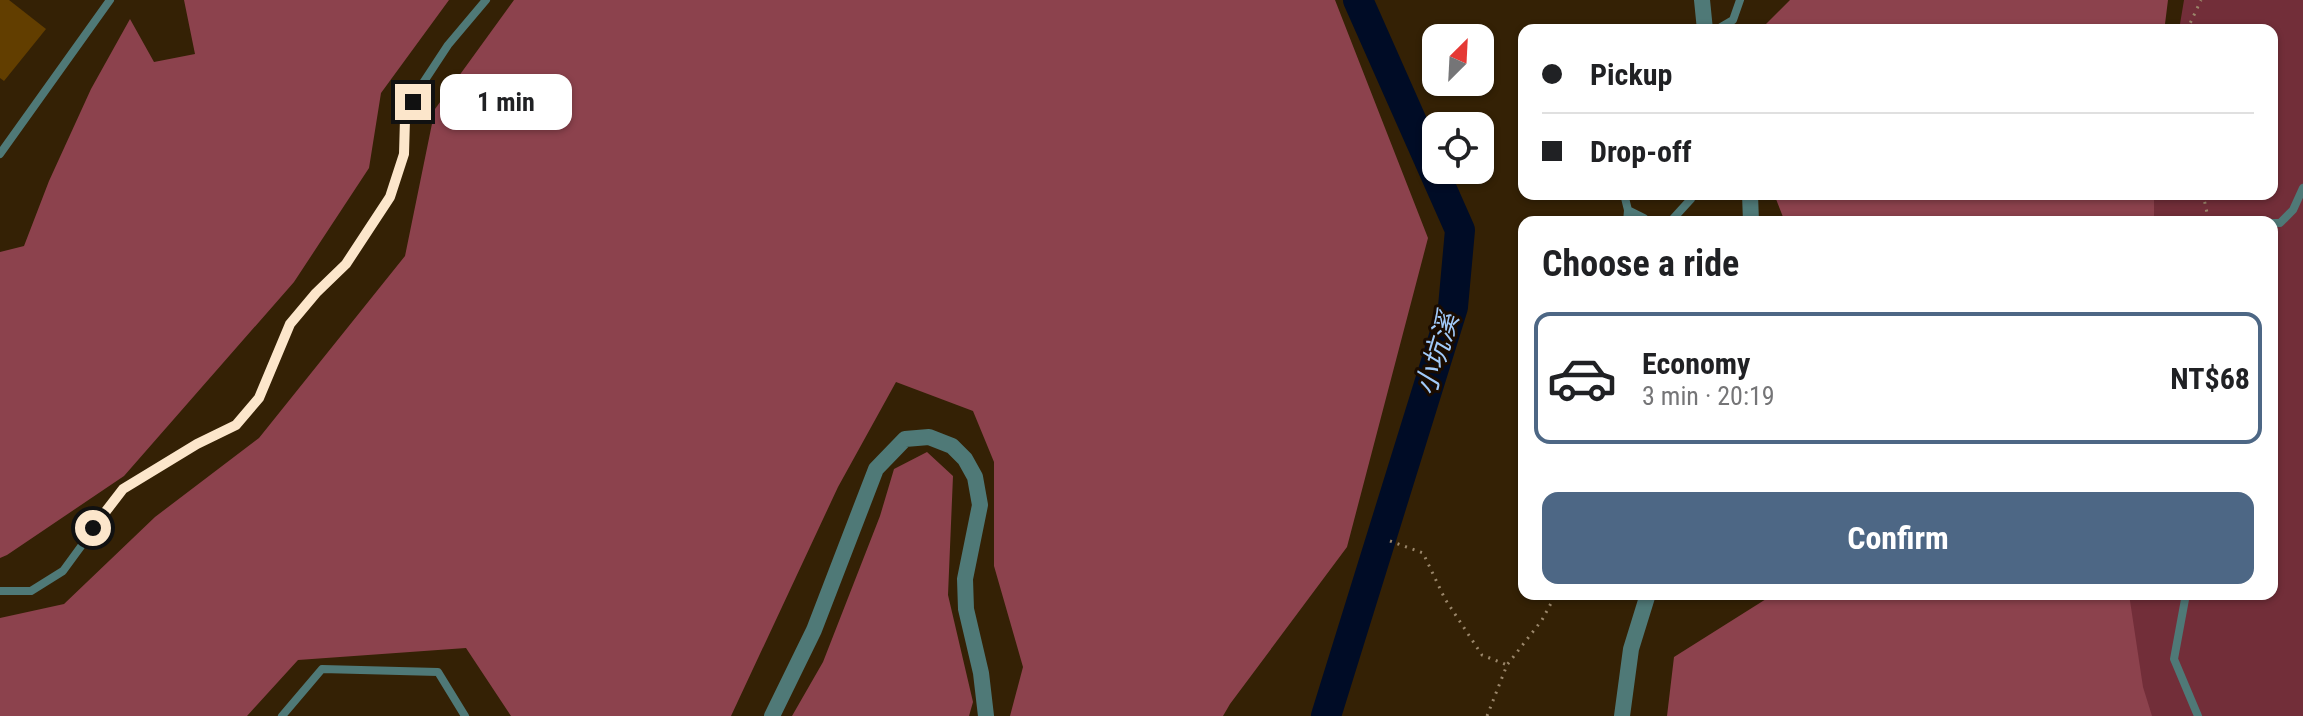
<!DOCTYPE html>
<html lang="en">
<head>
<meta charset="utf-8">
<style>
	body { margin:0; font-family:"Roboto Condensed","Noto Sans TC",sans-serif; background:#f2f2f2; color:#202124; height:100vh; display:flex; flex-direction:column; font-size:30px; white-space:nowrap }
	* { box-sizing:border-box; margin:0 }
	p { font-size:26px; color:#757577 }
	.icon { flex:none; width:44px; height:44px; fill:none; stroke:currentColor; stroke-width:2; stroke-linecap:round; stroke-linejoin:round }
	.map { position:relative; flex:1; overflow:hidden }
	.side { position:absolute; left:1518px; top:216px; width:760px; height:384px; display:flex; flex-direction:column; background:#fff; border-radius:16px; box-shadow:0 2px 6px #0004 }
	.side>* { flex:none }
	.guide { position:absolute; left:1518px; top:24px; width:760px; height:176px; border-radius:16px; box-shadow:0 2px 6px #0004; display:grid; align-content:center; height:176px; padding:0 24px; background:#fff }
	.needle { width:52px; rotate:24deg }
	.tools { position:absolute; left:1422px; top:24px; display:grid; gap:16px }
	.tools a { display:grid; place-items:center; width:72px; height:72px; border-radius:16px; background:#fff; box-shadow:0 2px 6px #0004; font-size:40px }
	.end { position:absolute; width:36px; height:36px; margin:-18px; border:10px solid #fce6cb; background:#111; box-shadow:0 0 0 4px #111 }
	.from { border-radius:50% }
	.bubble { position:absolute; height:56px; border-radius:16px; background:#fff; box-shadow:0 2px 6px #0004; font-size:26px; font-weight:700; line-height:56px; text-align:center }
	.guide b { display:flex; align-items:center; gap:28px; height:76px; font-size:30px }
	.guide b+b { border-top:2px solid #e0e0e0 }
	.guide i { width:20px; height:20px; background:#202124 }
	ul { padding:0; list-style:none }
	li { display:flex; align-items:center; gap:24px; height:132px; margin:0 16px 12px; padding:0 8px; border:4px solid transparent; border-radius:16px }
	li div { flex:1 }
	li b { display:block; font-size:30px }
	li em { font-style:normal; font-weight:700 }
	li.selected { border-color:#4d6785 }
	li>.icon { width:72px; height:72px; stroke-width:1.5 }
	h2 { padding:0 24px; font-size:36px; line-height:96px }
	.button { display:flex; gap:16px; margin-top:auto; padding:16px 24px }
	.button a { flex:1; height:92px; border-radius:16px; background:#4d6785; color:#fff; font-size:32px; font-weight:700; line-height:92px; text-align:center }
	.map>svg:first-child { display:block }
	.green { fill:#722e39 }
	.forest { fill:#8c424d }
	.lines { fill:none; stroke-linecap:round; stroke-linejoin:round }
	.river { stroke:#000c26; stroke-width:30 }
	.building { fill:#623e00 }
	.path { stroke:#9a866a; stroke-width:3; stroke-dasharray:2 6; stroke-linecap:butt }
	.lane { stroke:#4f7977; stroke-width:8 }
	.street { stroke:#4f7977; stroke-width:16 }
	.route { stroke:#fce6cb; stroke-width:10 }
	.labels { text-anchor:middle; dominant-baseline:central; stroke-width:6; stroke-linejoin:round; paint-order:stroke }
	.water-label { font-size:28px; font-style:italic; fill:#a1caf9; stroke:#190b00 }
</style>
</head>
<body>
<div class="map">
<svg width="2303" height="716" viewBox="0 0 2303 716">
	<rect width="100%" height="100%" fill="#342105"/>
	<path class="green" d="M2184,0H2303V716H2089L2069,594H2272V222H2141L2147,194H2272V30H2179Z"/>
	<path class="forest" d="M184,0H449L381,93L369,168L294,282L124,476L7,555L0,558V252L24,246L49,181L91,89L130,19L154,62L195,54Z
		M514,0H1335L1428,238L1347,547L1230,704L1223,716H1010L1023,667L994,566V462L973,411L896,382L838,487L731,716H511L466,648L298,660L247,716H0V618L64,604L155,517L259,438L405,256L435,109Z
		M1790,0H2168L2165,24L2168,30H1760Z
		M1774,194H2159L2154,198V222H1785Z
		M927,452L953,476L948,595L973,702L969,716H792L823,662L880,516L894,469Z
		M1774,594H2129L2143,687L2152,716H1667L1674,657Z"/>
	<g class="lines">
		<path class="river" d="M1326,716L1453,307L1460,230L1358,0"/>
	</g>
	<path class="building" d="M0,0H9L46,29L4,81L0,78Z"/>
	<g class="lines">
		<path class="path" d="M2187,30L2201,0
			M2203,194L2209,222
			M1390,541L1423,553L1445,599L1482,655L1507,665
			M1487,716L1507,665L1542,620L1556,594"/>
		<path class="lane" d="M1716,30L1733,20L1740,0
			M0,154L110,0
			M1624,194L1628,210
			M1627,222L1628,210L1644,218L1647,222
			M1670,222L1691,199L1693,194
			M2272,223H2280L2293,210L2303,188
			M0,591H31L63,571L123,489L197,444L236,425L259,398L290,324L316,293L346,264L390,197L404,154L405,119L421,86L448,45L486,0
			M2186,594L2174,659L2198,716
			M282,716L322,669L438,672L465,716"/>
		<path class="street" d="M1702,0L1705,30
			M1750,194L1751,222
			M772,716L814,630L876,469L905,439L929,437L952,446L965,459L975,477L980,505L965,579L966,609L981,673L986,716
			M1622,716L1631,649L1648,594"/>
	</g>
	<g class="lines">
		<path class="route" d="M93,528L123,489L197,444L236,425L259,398L290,324L316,293L346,264L390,197L404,154L405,119L413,102"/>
	</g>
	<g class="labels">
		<g class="water-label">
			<text transform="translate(1437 354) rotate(-73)">小坑溪</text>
		</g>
	</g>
</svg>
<div class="tools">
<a><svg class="needle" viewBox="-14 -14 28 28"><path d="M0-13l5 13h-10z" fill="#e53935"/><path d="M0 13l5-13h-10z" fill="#757577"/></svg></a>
<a><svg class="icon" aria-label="locate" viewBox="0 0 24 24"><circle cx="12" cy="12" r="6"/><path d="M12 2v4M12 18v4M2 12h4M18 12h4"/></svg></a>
</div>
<i class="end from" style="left:93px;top:528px"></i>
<i class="end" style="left:413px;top:102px"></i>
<div class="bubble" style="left:440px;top:74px;width:132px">1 min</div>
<div class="guide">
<b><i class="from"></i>Pickup</b>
<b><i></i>Drop-off</b>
</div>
<section class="side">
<h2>Choose a ride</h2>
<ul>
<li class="selected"><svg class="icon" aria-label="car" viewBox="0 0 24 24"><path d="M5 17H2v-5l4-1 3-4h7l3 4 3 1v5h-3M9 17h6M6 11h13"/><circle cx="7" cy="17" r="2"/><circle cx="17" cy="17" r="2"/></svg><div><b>Economy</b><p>3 min · 20:19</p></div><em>NT$68</em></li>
</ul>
<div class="button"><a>Confirm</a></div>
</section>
</div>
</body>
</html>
